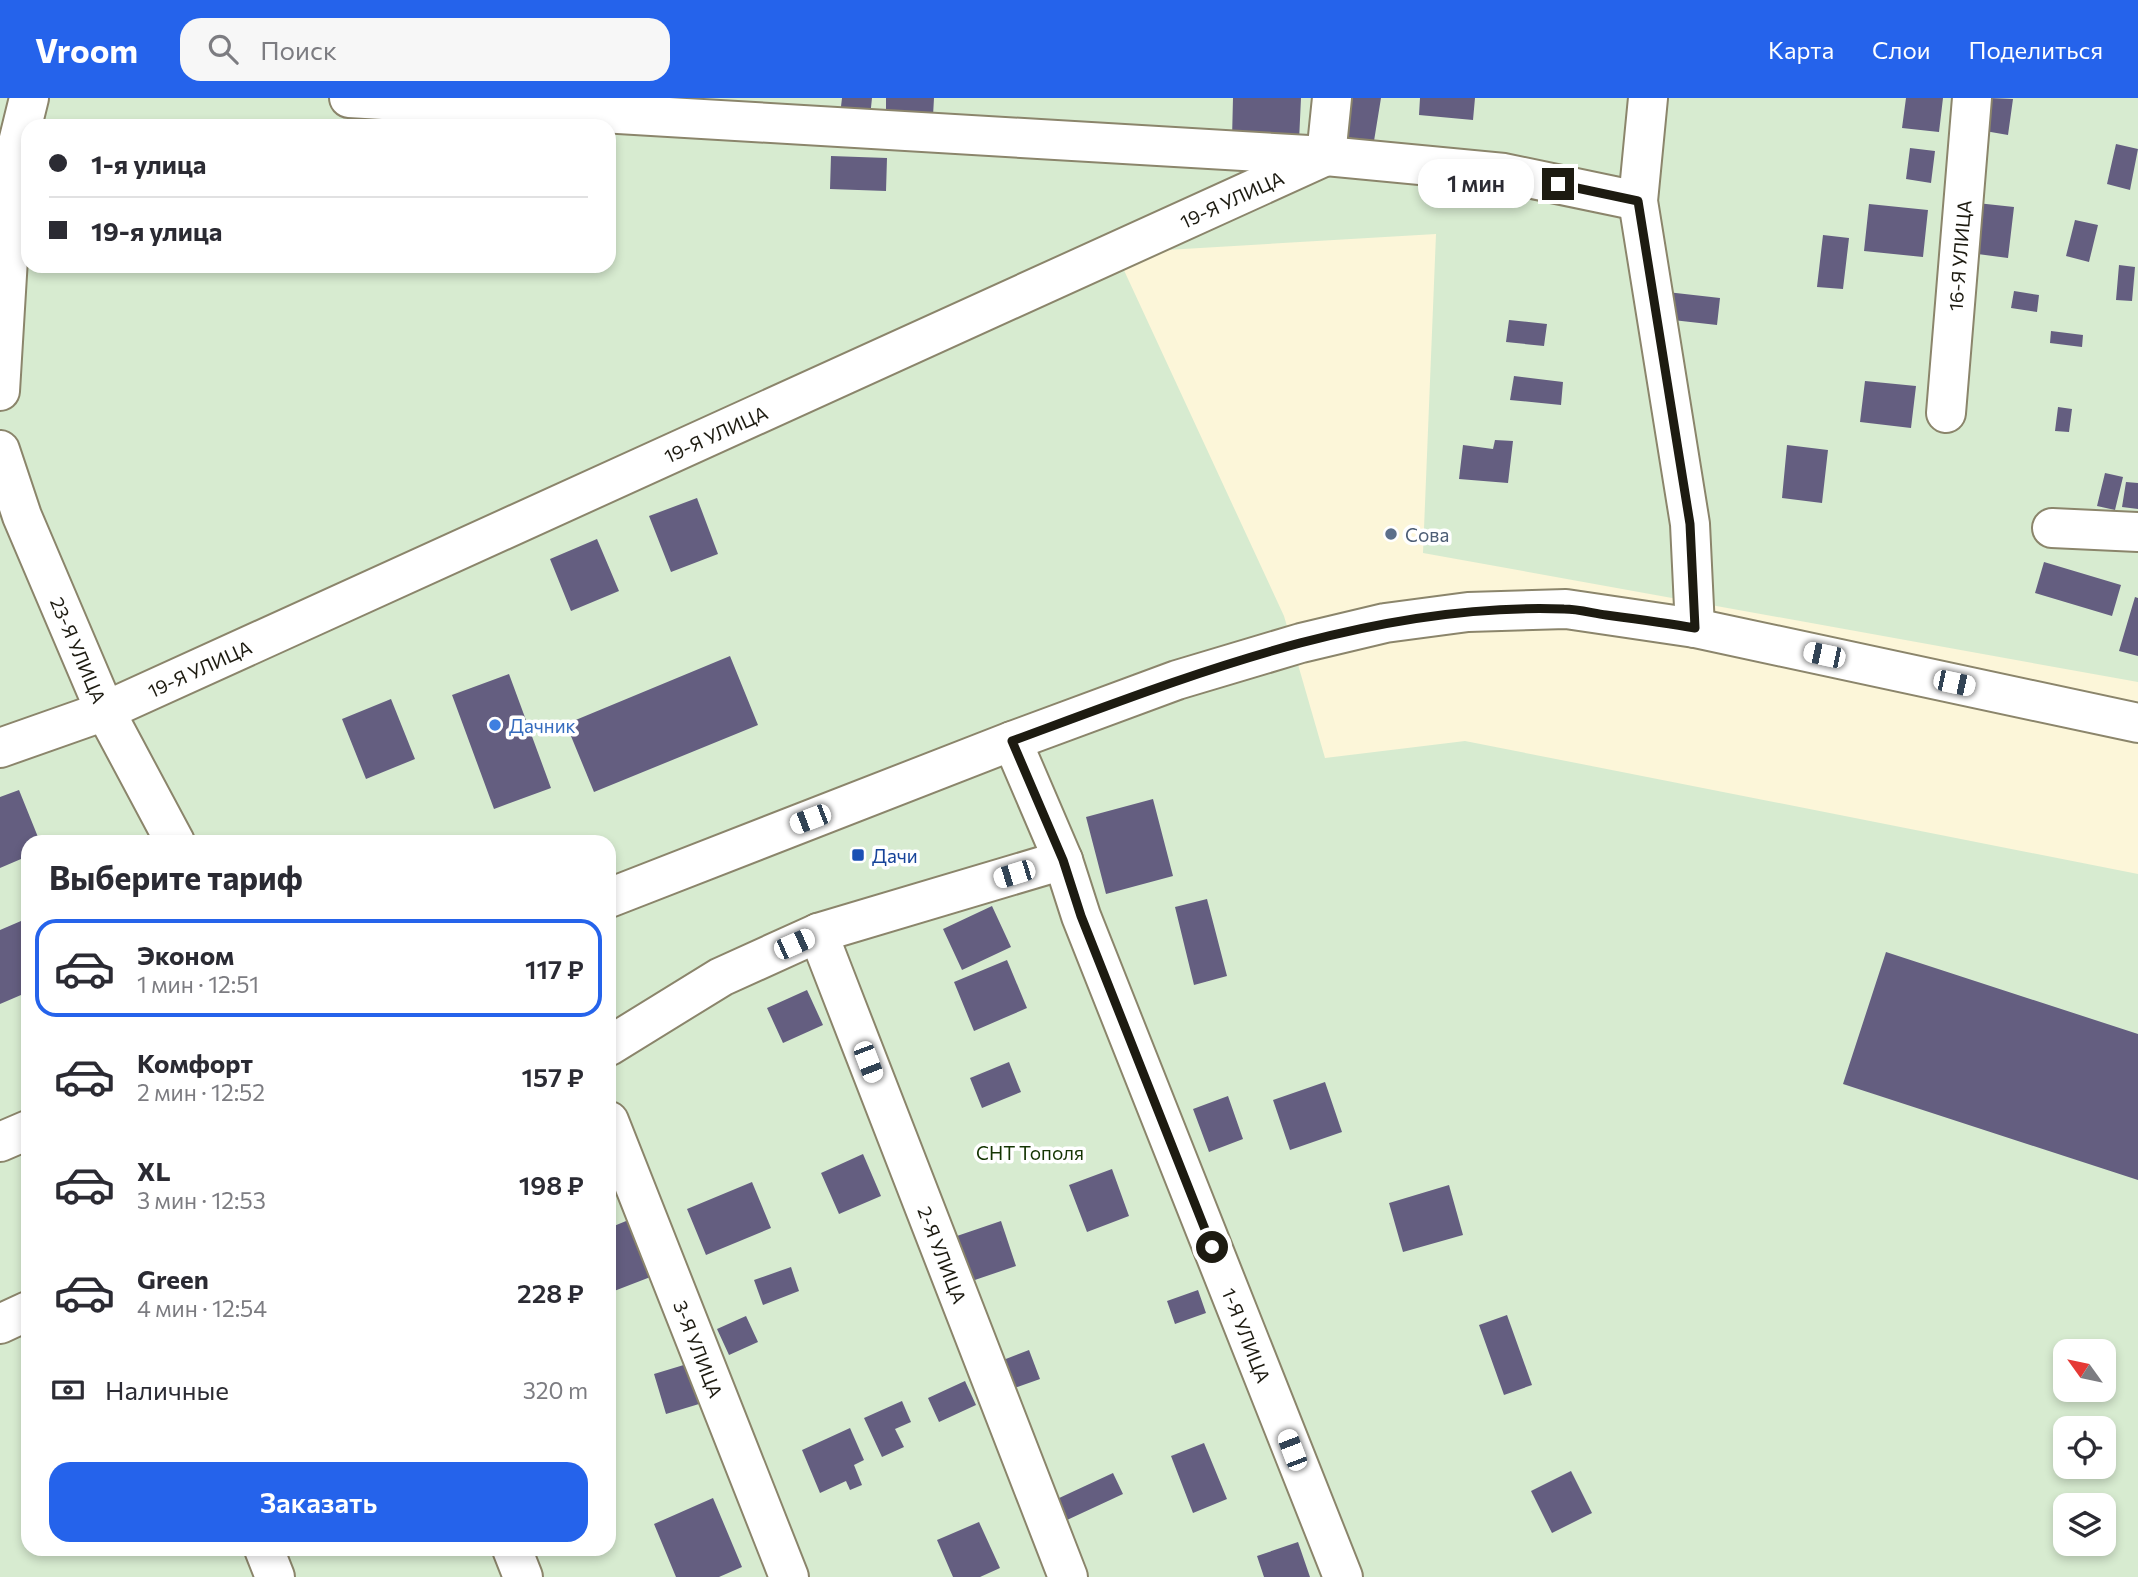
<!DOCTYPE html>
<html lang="ru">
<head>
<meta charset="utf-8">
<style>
	body { margin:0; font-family:Commissioner,sans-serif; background:#f7f7f7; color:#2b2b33; height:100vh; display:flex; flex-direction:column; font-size:26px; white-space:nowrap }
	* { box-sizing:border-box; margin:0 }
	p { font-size:23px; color:#7c7c81 }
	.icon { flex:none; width:38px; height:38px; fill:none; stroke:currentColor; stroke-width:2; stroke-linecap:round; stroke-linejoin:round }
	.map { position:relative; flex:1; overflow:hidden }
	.side { position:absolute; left:21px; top:737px; width:595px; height:721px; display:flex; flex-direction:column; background:#fff; border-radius:21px; box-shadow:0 4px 10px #0003 }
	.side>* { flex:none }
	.hud { position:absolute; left:21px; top:21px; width:595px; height:154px; border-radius:21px; box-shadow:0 4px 10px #0003; display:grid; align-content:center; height:154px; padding:0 28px; background:#fff }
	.needle { width:46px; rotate:303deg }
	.tools { position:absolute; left:2053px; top:1241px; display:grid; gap:14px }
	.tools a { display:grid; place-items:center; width:63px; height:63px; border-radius:14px; background:#fff; box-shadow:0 4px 10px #0003; font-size:35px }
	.end { position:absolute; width:32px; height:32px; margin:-16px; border:9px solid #1d1b11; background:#fff; box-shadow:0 0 0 4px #fff }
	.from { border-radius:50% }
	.bubble { position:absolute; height:49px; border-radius:21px; background:#fff; box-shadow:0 4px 10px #0003; font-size:23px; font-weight:600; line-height:49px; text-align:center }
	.car { position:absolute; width:21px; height:42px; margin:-21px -10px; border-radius:9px; box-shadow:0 0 5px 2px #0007; background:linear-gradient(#fff 24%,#345 0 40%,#fff 0 76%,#345 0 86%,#fff 0) }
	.hud b { display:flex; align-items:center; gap:24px; height:66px; font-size:26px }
	.hud b+b { border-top:2px solid #e1e1e2 }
	.hud i { width:18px; height:18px; background:#2b2b33 }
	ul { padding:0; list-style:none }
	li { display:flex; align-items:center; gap:21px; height:98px; margin:0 14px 10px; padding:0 14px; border:4px solid transparent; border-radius:21px }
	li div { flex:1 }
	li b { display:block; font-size:26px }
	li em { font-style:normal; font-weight:600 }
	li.active { border-color:#2563eb }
	li>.icon { width:63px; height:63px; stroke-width:1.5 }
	h2 { padding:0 28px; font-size:32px; line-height:84px }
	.pay { display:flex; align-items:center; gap:18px; height:77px; padding:0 28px; font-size:26px }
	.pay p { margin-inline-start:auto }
	.primary-button { display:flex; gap:14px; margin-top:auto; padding:14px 28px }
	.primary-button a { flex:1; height:80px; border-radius:21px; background:#2563eb; color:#fff; font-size:28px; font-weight:600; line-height:80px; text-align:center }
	header { display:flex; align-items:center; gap:42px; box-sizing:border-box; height:98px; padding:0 35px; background:#2563eb; color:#fff }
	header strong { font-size:33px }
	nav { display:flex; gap:38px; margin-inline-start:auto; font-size:24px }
	.search { width:490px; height:63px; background:#f7f7f7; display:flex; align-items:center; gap:18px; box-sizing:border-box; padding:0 24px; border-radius:21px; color:#7c7c81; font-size:26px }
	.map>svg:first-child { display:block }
	.green { fill:#d7ebd0; fill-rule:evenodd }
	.building { fill:#645e80 }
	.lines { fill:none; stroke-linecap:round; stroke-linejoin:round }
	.minor-casing { stroke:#8b856b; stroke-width:42 }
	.minor { stroke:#fff; stroke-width:38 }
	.route { stroke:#1d1b11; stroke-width:9 }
	.service-dot { fill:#5c6f8a; stroke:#fff; stroke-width:2.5 }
	.shop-dot { fill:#3f7fe0; stroke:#fff; stroke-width:2.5 }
	.transit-dot { fill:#1a4fb4; stroke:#fff; stroke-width:2.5 }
	.labels { text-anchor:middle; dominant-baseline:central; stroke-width:7; stroke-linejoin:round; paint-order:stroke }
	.street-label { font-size:19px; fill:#1d1b11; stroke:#fff }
	.service-label { font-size:19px; fill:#4e5e75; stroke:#fff; text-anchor:start }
	.shop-label { font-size:19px; fill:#366cbe; stroke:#fff; text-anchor:start }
	.transit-label { font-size:19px; fill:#164399; stroke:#fff; text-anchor:start }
	.park-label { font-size:19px; fill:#153503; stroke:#fff }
</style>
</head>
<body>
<header>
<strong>Vroom</strong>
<div class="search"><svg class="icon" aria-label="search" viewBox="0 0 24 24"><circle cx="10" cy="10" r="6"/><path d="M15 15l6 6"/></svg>Поиск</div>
<nav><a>Карта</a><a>Слои</a><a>Поделиться</a></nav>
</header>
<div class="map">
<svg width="2138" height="1479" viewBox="0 0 2138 1479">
	<rect width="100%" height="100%" fill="#fcf6d9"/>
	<path class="green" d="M0,0H2138V584L1423,455L1436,136L1116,155L1284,518L1325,660L1465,643L2138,776V1479H0ZM28,28H609V168H28ZM28,744H609V1451H28ZM2065,1253H2104V1292H2065ZM2065,1330H2104V1368H2065ZM2065,1407H2104V1446H2065Z"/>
	<path class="building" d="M842,0H872L870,19L840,17Z
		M886,0H934L933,18L886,16Z
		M1233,0H1301L1299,43L1232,41Z
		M1351,0H1381L1374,43L1345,39Z
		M1420,0H1475L1473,22L1419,17Z
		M1906,0H1943L1939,34L1902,30Z
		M1989,0L2013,1L2008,37L1985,33Z
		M2116,46L2138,51L2130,92L2107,86Z
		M1910,50L1935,53L1931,85L1906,81Z
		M831,58L887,60L886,93L830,91Z
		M1977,105L2014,109L2008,160L1970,155Z
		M1869,106L1928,112L1923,159L1864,153Z
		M2075,122L2098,127L2089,164L2066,158Z
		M1823,137L1849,140L1843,191L1817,189Z
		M2119,167L2135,169L2132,203L2116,202Z
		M2014,193L2039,197L2037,214L2011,210Z
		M1667,194L1720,200L1717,227L1664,221Z
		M1509,222L1547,226L1544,248L1506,244Z
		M2051,233L2083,237L2082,249L2050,245Z
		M1514,278L1563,284L1561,307L1510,302Z
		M1865,283L1916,288L1911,330L1860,324Z
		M2058,309L2072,311L2069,334L2055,333Z
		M1495,342L1513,343L1508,385L1459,381L1463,347L1493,351Z
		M1787,347L1828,352L1822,405L1782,400Z
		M2105,375L2123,379L2115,412L2097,408Z
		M2126,384L2138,385V411L2122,409Z
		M697,400L718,456L671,474L649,418Z
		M597,441L619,493L571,513L550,461Z
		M2044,464L2121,487L2112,518L2035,495Z
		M2135,499L2138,500V558L2119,553Z
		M730,558L758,627L594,694L566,626Z
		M509,576L551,690L494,711L452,597Z
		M391,601L415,661L366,681L342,621Z
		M19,692L40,744H28V758L0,770V699Z
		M1153,701L1173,778L1106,796L1086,719Z
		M1207,801L1227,878L1194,887L1175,809Z
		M992,808L1011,849L962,872L943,831Z
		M28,820V894L0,906V832Z
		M1886,854L2138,936V1082L1843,986Z
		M1007,862L1027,910L974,933L954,884Z
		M807,892L823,927L783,945L767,910Z
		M1009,964L1021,994L982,1010L970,980Z
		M1325,984L1342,1034L1290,1052L1273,1002Z
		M1228,998L1243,1041L1209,1054L1193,1011Z
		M863,1056L881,1098L839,1116L821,1075Z
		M1112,1071L1129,1118L1087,1134L1069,1087Z
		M752,1084L771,1130L706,1157L687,1111Z
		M1449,1087L1463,1137L1403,1154L1389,1105Z
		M631,1121L653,1178L609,1195V1130Z
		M1001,1123L1016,1168L966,1185L951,1140Z
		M791,1169L799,1193L763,1207L754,1182Z
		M1198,1192L1206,1215L1175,1226L1167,1203Z
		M1507,1217L1532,1287L1504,1297L1479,1227Z
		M746,1218L758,1244L729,1257L717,1231Z
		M1029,1252L1040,1281L1009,1292L998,1264Z
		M687,1266L699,1306L666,1316L654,1276Z
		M965,1283L976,1307L939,1324L928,1300Z
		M902,1303L911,1324L895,1331L904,1349L882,1359L864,1320Z
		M850,1330L864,1362L854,1367L862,1387L850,1392L846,1383L820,1395L802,1352Z
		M1204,1345L1227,1401L1193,1415L1171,1358Z
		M1571,1373L1592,1415L1552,1435L1531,1393Z
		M1113,1375L1123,1396L1067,1422L1057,1401Z
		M713,1400L742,1469L719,1479H676L654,1426Z
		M979,1424L1000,1470L980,1479H953L937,1442Z
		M1298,1444L1310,1479H1264L1257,1458Z"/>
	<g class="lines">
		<defs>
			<g id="minor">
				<path d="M349,0L1326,58L1504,75L1638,103"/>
				<path d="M1648,0L1638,103L1690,426L1695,530"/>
				<path d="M0,293L14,61L29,0"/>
				<path id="s1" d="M1946,315L1972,0"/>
				<path id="s2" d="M0,352L22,418L105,613L175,744"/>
				<path d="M2052,430L2138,434"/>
				<path id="s3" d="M1012,643L1063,762L1081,818L1343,1479"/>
				<path id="s4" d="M0,650L105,613L1326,58L1332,0"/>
				<path d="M609,800L1012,643L1177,582L1301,545L1385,525L1468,514L1566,511L1695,530L2138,625"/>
				<path id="s5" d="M818,835L1068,1479"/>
				<path d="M609,948L721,879L818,835L1063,762"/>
				<path id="s6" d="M609,1023L789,1479"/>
				<path d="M0,1044L28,1032"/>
				<path d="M0,1226L28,1213"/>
				<path d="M264,1451L275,1479"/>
				<path d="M512,1451L523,1479"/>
			</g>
		</defs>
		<use href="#minor" class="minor-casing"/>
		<use href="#minor" class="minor"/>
	</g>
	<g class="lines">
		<path class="route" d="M1212,1149L1081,818L1063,762L1012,643C1188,578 1372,504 1564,511C1578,511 1592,515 1606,517C1636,521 1666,525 1695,530L1690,426L1638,103L1558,86"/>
	</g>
	<circle class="service-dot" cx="1391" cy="436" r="7"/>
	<circle class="shop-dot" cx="495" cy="627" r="7"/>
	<rect class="transit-dot" x="851" y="750" width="14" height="14" rx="3.5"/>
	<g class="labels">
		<g class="street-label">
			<text stroke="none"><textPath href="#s4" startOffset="1349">19-Я УЛИЦА</textPath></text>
			<text stroke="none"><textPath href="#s1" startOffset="158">16-Я УЛИЦА</textPath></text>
			<text stroke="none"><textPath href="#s4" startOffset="782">19-Я УЛИЦА</textPath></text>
			<text stroke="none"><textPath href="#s2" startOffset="215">23-Я УЛИЦА</textPath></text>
			<text stroke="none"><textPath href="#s4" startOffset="215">19-Я УЛИЦА</textPath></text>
			<text stroke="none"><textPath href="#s5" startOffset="345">2-Я УЛИЦА</textPath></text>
			<text stroke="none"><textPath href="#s3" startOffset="639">1-Я УЛИЦА</textPath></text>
			<text stroke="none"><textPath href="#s6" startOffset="245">3-Я УЛИЦА</textPath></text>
		</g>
		<g class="service-label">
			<text x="1405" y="436">Сова</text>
		</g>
		<g class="shop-label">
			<text x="509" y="627">Дачник</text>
		</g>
		<g class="transit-label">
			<text x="872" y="757">Дачи</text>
		</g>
		<g class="park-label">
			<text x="1030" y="1054">СНТ Тополя</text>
		</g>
	</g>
</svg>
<div class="tools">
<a><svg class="needle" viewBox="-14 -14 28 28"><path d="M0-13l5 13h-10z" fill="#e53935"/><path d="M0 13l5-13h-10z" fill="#7c7c81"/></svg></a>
<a><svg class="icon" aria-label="locate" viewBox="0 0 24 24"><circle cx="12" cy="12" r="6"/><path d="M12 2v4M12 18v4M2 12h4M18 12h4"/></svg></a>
<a><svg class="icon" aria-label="layers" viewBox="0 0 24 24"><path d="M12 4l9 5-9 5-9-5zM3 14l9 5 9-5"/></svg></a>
</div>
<i class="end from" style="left:1212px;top:1149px"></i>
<i class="end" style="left:1558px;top:86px"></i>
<div class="bubble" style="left:1418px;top:61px;width:116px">1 мин</div>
<i class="car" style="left:1824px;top:557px;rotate:282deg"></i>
<i class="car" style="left:1954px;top:585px;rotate:102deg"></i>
<i class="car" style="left:810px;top:721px;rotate:249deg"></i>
<i class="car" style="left:1014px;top:776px;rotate:253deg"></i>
<i class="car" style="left:794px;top:846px;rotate:66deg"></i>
<i class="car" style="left:868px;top:964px;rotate:159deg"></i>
<i class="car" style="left:1292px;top:1352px;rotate:339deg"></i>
<div class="hud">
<b><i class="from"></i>1-я улица</b>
<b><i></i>19-я улица</b>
</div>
<section class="side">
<h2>Выберите тариф</h2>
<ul>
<li class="active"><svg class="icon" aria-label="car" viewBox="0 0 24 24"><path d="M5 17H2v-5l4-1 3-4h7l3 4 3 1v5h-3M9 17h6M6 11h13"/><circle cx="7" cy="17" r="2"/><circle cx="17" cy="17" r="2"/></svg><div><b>Эконом</b><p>1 мин · 12:51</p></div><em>117 ₽</em></li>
<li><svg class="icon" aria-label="car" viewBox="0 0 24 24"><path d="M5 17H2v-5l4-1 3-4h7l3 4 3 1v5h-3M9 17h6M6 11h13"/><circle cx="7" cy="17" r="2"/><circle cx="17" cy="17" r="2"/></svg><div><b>Комфорт</b><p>2 мин · 12:52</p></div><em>157 ₽</em></li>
<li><svg class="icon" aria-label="car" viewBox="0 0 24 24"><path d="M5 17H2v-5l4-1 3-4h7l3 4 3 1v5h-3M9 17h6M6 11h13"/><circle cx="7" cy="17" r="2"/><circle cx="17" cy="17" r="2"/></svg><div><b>XL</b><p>3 мин · 12:53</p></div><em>198 ₽</em></li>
<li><svg class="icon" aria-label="car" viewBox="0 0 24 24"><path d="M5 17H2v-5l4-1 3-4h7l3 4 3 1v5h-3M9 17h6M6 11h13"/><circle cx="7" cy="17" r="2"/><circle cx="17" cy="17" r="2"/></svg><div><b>Green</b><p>4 мин · 12:54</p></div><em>228 ₽</em></li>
</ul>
<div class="pay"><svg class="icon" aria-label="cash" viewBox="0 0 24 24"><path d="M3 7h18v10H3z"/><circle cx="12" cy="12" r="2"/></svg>Наличные<p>320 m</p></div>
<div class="primary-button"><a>Заказать</a></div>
</section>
</div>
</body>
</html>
